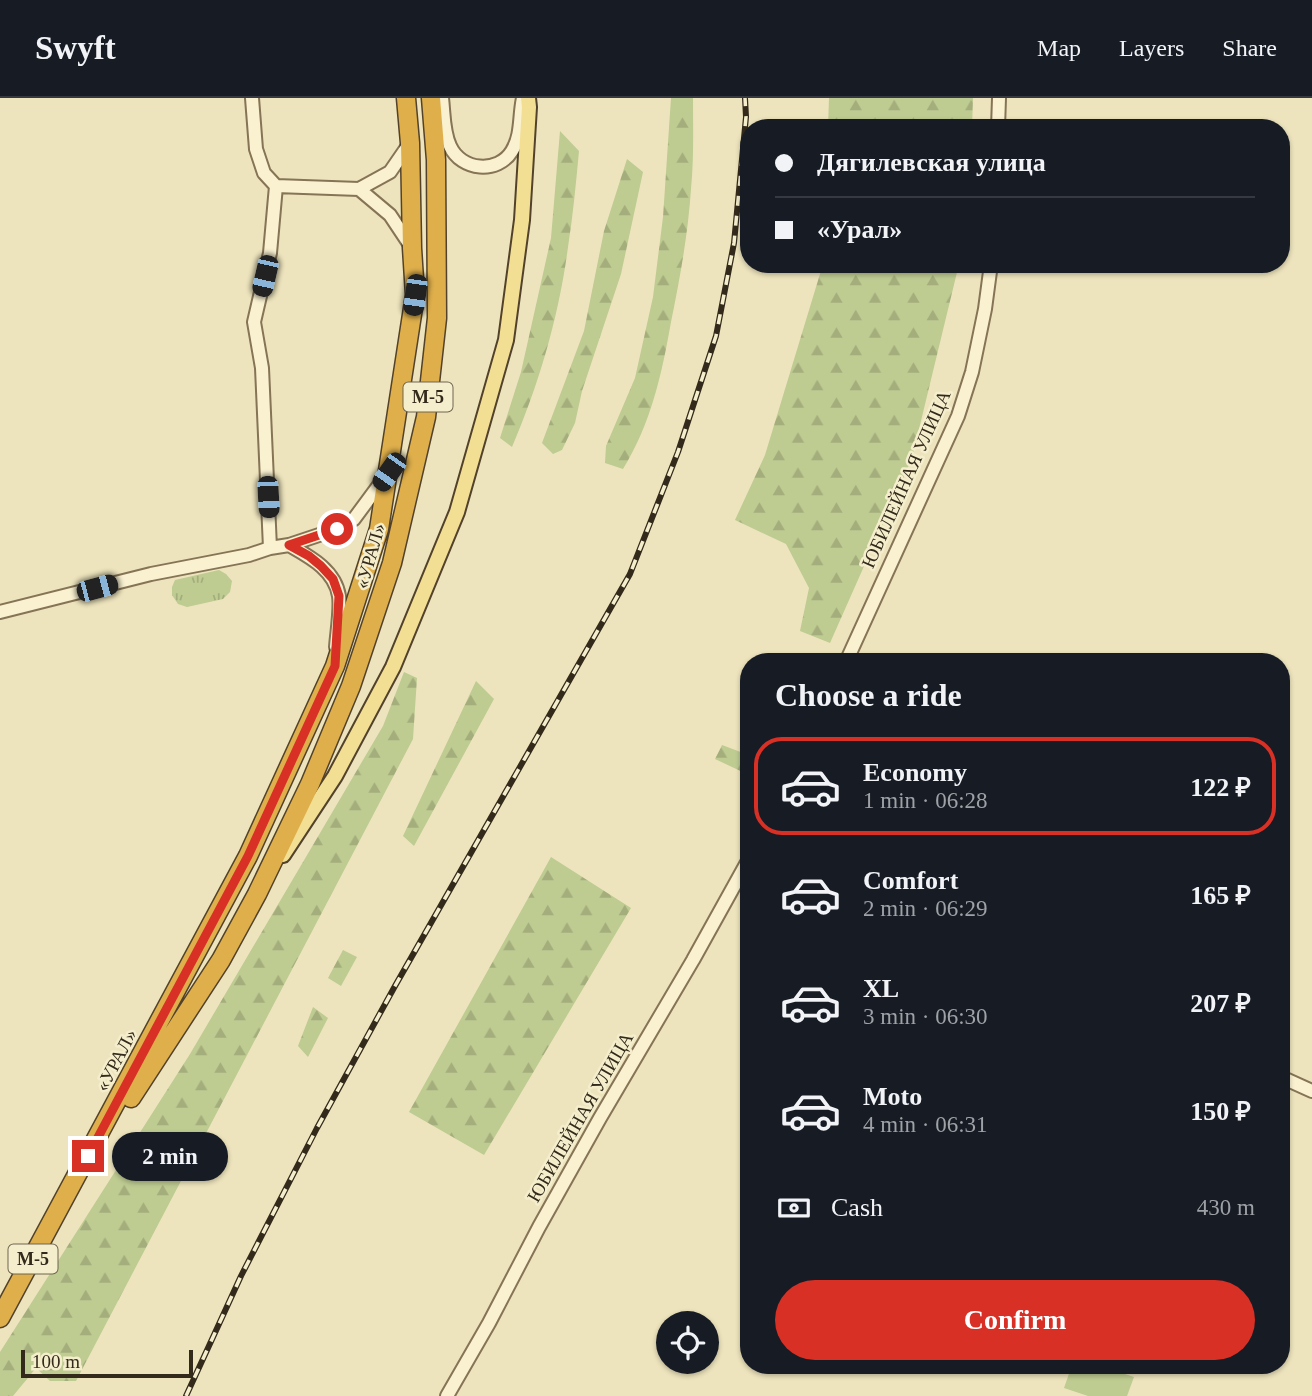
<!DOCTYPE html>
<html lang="en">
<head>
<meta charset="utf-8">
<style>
	body { margin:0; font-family:"Times New Roman",serif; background:#242831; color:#f1f3f6; height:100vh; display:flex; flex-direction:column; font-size:26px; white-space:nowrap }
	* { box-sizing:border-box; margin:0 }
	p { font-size:23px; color:#9ea1a6 }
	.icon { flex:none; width:38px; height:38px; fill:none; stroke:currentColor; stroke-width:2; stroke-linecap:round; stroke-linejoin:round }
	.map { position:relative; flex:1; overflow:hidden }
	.sheet { position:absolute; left:740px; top:555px; width:550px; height:721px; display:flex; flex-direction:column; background:#171b24; border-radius:28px; box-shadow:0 2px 5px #0004 }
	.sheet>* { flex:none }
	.banner { position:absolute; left:740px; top:21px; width:550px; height:154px; border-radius:28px; box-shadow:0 2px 5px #0004; display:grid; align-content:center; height:154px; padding:0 35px; background:#171b24 }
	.tools { position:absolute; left:656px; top:1213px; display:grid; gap:14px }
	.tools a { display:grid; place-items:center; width:63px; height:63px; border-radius:50%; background:#171b24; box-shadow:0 2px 5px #0004; font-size:35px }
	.scale { position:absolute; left:21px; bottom:18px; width:172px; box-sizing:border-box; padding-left:7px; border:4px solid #342a1b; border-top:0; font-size:19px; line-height:24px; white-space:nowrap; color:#342a1b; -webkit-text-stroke:5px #f5eecc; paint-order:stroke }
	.end { position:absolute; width:32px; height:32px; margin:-16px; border:9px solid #d93025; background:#fff; box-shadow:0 0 0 4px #fff }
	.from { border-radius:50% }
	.bubble { position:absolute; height:49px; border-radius:24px; background:#171b24; box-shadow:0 2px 5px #0004; font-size:23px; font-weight:700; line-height:49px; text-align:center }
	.car { position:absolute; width:21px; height:42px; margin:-21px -10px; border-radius:9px; box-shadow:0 0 5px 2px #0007; background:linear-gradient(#222 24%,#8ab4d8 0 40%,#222 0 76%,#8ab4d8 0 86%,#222 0) }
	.banner b { display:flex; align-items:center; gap:24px; height:66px; font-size:26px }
	.banner b+b { border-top:2px solid #363941 }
	.banner i { width:18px; height:18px; background:#f1f3f6 }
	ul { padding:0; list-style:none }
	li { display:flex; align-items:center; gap:21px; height:98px; margin:0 14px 10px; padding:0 21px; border:4px solid transparent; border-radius:28px }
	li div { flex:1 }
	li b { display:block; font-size:26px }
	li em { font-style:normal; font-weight:700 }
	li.active { border-color:#d93025 }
	li>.icon { width:63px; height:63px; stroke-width:1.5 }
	h2 { padding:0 35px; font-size:32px; line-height:84px }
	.pay { display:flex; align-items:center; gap:18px; height:77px; padding:0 35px; font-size:26px }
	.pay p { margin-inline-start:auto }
	.cta { display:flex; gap:14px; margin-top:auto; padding:14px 35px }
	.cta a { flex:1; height:80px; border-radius:42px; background:#d93025; color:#fff; font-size:28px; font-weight:700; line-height:80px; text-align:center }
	header { display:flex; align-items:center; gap:42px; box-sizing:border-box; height:98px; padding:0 35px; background:#171b24; border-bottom:2px solid #363941 }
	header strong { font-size:33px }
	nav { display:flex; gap:38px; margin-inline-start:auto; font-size:24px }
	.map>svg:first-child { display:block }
	.grass { fill:url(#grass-tufts) }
	.forest { fill:url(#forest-firs) }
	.pitch { fill:#becb91 }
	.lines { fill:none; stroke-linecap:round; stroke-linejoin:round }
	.minor-casing { stroke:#857456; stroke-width:16 }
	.major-casing { stroke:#52422b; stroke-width:18 }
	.highway-casing { stroke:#52422b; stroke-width:21 }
	.minor { stroke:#f9f1d0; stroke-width:12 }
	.major { stroke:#f2df93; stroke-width:14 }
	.highway { stroke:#dfaf4b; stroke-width:18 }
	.rail-casing { stroke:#342a1b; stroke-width:6 }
	.rail { stroke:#f5eecc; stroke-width:3.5; stroke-dasharray:10; stroke-linecap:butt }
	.route { stroke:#d93025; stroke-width:9 }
	.labels { text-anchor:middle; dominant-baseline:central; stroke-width:5; stroke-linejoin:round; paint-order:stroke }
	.shield { fill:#f5eecc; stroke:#6e6550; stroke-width:2 }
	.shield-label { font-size:18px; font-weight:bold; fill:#342a1b }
	.street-label { font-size:19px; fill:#342a1b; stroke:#f5eecc }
</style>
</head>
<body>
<header>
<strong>Swyft</strong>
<nav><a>Map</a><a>Layers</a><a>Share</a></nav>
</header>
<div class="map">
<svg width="1312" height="1298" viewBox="0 0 1312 1298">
	<defs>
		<pattern id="grass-tufts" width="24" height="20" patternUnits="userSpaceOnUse" patternTransform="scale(1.75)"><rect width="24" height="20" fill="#becb91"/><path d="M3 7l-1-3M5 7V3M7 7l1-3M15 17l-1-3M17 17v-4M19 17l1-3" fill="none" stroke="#a4ae7c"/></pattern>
		<pattern id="forest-firs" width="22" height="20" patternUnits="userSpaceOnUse" patternTransform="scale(1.75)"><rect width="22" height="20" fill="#becb91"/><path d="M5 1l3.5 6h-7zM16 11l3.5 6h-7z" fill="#a4ae7c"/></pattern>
	</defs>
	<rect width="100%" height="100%" fill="#ede4bd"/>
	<path class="grass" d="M219,472L226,476L232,483L230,494L223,501L187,509L178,506L172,497V489L175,482Z"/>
	<path class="forest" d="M671,0H693C693,30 694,61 691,91C688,136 680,180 671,224C662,275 651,326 623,371L605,365L606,348L635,280L653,199L663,119Z
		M829,0H973L972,30H828Z
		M560,33L579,53C576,85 573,117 568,149C559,218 539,286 512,349L500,340L521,274L551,140Z
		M627,61L643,74L621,176L582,293L575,325L562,352L553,356L542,345L584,233L604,133Z
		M823,166H959L912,360L830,545L800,533L809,490L786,446L735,422L765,357Z
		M404,574L417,580L413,641L76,1283H50L36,1270L13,1298H0V1254L190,956L383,628Z
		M476,583L494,601L414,748L403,738Z
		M722,647L746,656L749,651V677L715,661Z
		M551,759L631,810L484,1057L409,1014Z
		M343,852L357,859L341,888L328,880Z
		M313,909L328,920L308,959L298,948Z"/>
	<path class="pitch" d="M1072,1267H1098L1134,1279L1127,1298H1088L1064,1290Z"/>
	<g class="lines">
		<defs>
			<path id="minor" d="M252,0L256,51L264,75L276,88L270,155L254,224L262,270L270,450
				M442,0C444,16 443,33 450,48C461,73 498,76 512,53C522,37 519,18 523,0
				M998,30L999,0
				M276,88L359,91L390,74L410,45
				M359,91L390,117L412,150
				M289,447C310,459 335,472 339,498C341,511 337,535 336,549
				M0,514L151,476L249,457L270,450L289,447L337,431L354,421L385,379
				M846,564L958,318L972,274L985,211L991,166
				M1281,979L1312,993
				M447,1298L489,1225L539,1129L600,1020L693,862L749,761"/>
			<path id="major" d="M283,757L335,678L393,569L457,414L506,242L522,122L529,9L528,0"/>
			<path id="highway" d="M131,1000L221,862L257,796L310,686L351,588L392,465L426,319L437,220L436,62L431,0
				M0,1220L248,758L335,568L379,431L415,197L412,150L410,45L406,0"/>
		</defs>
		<use href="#minor" class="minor-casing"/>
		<use href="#major" class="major-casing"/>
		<use href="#highway" class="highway-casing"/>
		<use href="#minor" class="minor"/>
		<use href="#major" class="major"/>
		<use href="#highway" class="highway"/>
		<defs>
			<path id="rail" d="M186,1298L241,1178L317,1030L395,888L630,476L678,354L716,238L734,145L746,19L745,0"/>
		</defs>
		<use href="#rail" class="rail-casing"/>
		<use href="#rail" class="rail"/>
	</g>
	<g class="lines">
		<path class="route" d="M88,1058L248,758L335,568L339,498L333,481L321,468L309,458L289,447L337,431"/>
	</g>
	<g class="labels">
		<g class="shield">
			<rect x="403.5" y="284.5" width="49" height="29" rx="5"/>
			<rect x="8.5" y="1146.5" width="49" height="29" rx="5"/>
		</g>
		<g class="shield-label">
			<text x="428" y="299">М-5</text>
			<text x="33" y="1161">М-5</text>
		</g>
		<g class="street-label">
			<text transform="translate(906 381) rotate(-66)">ЮБИЛЕЙНАЯ УЛИЦА</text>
			<text transform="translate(370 458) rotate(-74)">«УРАЛ»</text>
			<text transform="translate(116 962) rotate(-62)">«УРАЛ»</text>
			<text transform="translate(580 1019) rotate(-60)">ЮБИЛЕЙНАЯ УЛИЦА</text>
		</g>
	</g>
</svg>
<div class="tools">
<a><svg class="icon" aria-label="locate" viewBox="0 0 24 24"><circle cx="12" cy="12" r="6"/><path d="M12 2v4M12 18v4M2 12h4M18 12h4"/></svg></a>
</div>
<div class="scale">100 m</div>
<i class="end from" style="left:337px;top:431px"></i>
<i class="end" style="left:88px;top:1058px"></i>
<div class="bubble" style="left:112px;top:1034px;width:116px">2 min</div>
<i class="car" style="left:265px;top:178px;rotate:193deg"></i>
<i class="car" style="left:415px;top:197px;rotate:188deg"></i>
<i class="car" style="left:389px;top:374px;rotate:215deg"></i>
<i class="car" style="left:268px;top:399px;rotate:177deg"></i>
<i class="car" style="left:97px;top:490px;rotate:75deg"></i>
<div class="banner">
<b><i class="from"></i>Дягилевская улица</b>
<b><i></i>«Урал»</b>
</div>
<section class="sheet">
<h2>Choose a ride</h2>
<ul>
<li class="active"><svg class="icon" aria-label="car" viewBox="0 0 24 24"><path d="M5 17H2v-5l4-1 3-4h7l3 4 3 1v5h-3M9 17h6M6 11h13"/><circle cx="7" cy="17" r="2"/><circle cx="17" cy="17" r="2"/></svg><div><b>Economy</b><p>1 min · 06:28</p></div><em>122 ₽</em></li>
<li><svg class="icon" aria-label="car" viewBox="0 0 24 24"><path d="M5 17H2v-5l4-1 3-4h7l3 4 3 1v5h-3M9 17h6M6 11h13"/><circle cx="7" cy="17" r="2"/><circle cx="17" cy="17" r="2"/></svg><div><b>Comfort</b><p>2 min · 06:29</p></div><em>165 ₽</em></li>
<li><svg class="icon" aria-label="car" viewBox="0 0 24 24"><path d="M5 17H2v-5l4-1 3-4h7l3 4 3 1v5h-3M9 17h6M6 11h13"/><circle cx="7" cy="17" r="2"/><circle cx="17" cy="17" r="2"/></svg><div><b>XL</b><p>3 min · 06:30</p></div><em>207 ₽</em></li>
<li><svg class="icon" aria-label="car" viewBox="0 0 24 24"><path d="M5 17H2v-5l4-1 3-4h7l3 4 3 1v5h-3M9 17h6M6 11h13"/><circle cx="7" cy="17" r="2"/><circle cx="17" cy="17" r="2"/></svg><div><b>Moto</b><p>4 min · 06:31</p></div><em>150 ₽</em></li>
</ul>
<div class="pay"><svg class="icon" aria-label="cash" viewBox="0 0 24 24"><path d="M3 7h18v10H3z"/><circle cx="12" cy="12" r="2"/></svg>Cash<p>430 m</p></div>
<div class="cta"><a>Confirm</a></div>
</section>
</div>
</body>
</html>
